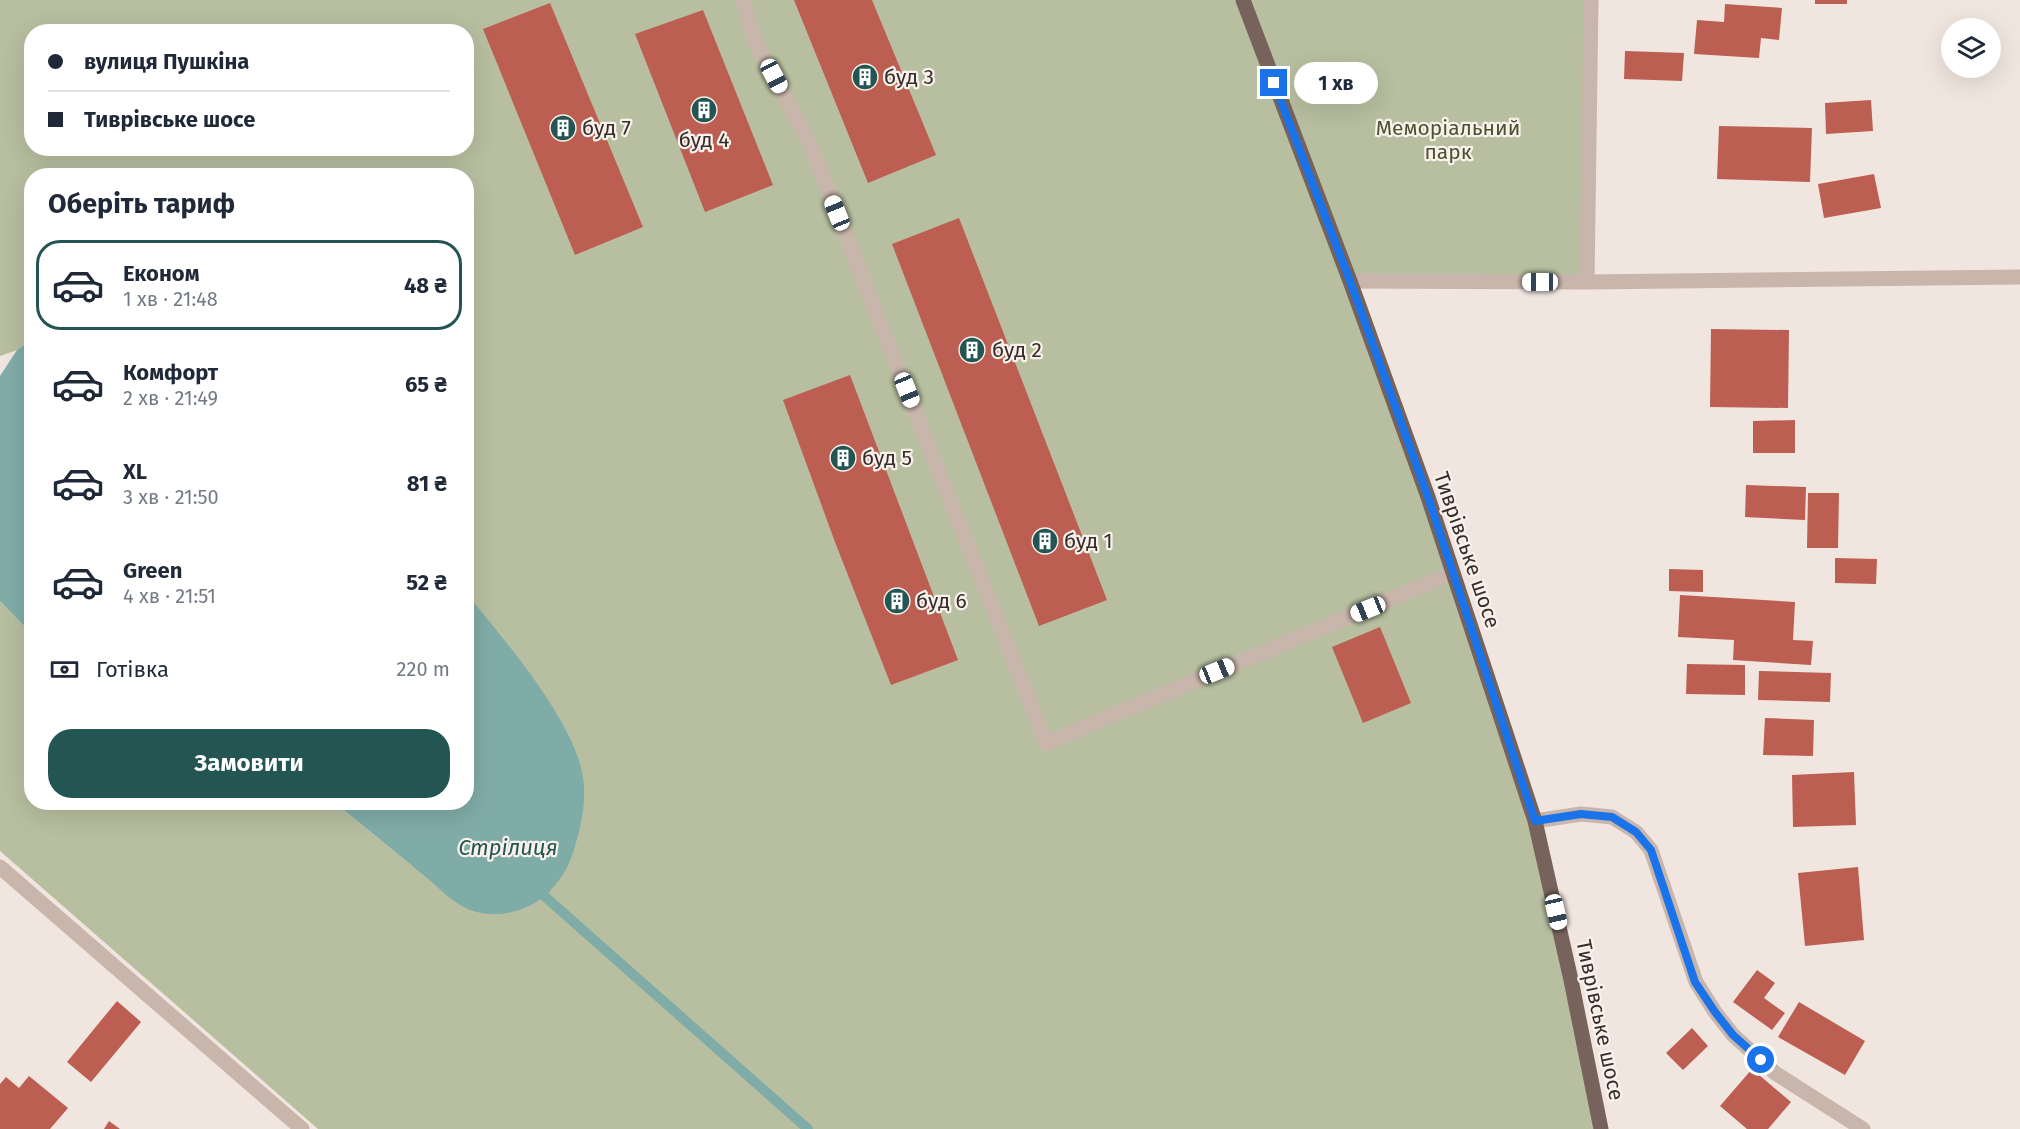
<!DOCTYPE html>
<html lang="uk">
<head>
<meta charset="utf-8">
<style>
	body { margin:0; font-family:"Fira Sans",sans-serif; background:#f2f2f3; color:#1f2937; height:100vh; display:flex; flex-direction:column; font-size:22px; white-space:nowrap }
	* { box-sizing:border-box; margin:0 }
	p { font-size:20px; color:#747a83 }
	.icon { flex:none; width:33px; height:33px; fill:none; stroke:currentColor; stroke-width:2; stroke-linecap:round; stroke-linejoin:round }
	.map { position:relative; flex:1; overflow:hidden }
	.drawer { position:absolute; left:24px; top:168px; width:450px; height:642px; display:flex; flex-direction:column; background:#fff; border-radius:24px; box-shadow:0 6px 24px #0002 }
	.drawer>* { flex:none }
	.guide { position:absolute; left:24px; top:24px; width:450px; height:132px; border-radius:24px; box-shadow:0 6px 24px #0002; display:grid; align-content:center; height:132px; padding:0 24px; background:#fff }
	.buttons { position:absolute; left:1941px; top:18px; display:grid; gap:12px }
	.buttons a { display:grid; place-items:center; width:60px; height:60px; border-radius:50%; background:#fff; box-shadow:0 6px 24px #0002; font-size:30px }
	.end { position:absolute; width:27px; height:27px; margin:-14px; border:8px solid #1a73e8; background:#fff; box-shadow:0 0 0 3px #fff }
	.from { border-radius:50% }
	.bubble { position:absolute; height:42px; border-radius:21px; background:#fff; box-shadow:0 6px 24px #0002; font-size:20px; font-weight:700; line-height:42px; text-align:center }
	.car { position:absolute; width:18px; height:36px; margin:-18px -9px; border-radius:8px; box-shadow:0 0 4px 2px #0007; background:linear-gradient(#fff 24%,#345 0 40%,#fff 0 76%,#345 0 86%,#fff 0) }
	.guide b { display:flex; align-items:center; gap:21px; height:57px; font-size:22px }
	.guide b+b { border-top:2px solid #e0e1e3 }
	.guide i { width:15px; height:15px; background:#1f2937 }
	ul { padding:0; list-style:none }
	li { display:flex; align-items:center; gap:18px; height:90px; margin:0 12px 9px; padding:0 12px; border:3px solid transparent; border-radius:24px }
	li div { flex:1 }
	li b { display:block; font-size:22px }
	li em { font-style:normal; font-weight:700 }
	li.current { border-color:#235552 }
	li>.icon { width:54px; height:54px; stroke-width:1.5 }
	h2 { padding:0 24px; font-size:27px; line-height:72px }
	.pay { display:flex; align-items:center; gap:15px; height:66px; padding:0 24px; font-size:22px }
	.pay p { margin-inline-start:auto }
	.action { display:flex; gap:12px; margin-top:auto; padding:12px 24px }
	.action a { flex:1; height:69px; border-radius:24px; background:#235552; color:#fff; font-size:24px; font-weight:700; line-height:69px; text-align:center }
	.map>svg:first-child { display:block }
	.green { fill:#b8bfa0; fill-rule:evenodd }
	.water { fill:#80aca8 }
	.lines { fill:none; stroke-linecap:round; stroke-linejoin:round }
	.stream { stroke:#80aca8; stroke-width:10 }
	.building { fill:#bc5e51 }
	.minor { stroke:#c8b5ab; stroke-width:15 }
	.major { stroke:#77625c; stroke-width:15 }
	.route { stroke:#1a73e8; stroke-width:8 }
	.labels { text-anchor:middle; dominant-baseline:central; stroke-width:4.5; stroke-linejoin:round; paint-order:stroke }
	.poi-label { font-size:21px; fill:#372c2a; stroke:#f9f1eb; text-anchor:start }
	.park-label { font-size:21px; fill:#4a5330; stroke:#f9f1eb }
	.street-label { font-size:21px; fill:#372c2a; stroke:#f9f1eb }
	.water-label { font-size:22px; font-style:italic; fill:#235552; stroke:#f9f1eb }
</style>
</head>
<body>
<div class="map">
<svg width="2020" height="1129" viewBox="0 0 2020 1129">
	<rect width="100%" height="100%" fill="#f1e6df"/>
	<path class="green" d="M0,0H1591L1587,282L1350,281L1535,821L1601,1129H318L0,851V601L31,633L32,802L335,803L412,866L493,777L489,622L467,594L466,176H32L31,340L17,350L0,356ZM32,32H466V148H32Z"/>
	<path class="water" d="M31,340V633L0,601V376L17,350Z
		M467,594C504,640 580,726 584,785C585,804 582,821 577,839C571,861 566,874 550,891C531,911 497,920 470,910C455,905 439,888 427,878C396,853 366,828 335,803L466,802Z"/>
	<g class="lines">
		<path class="stream" d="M534,887L808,1129"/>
	</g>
	<path class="building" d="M794,0H872L936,155L868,183Z
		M1815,0H1847V4H1815Z
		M550,3L643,227L575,255L483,29Z
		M1725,4L1782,8L1779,40L1761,38L1759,58L1694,54L1697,20L1724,22Z
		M703,10L773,185L705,212L635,34Z
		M1625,51L1684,53L1682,81L1624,79Z
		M1871,100L1873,131L1826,134L1825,103Z
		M1719,126L1812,128L1810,182L1717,179Z
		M1874,174L1881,208L1824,218L1818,184Z
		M959,218L1107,600L1039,626L892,244Z
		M1711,329L1789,330L1788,408L1710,407Z
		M850,375L958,660L891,685L835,542L783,400Z
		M1795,420V453H1753V421Z
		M1746,485L1806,487L1805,520L1745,517Z
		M1808,493H1839L1838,548H1807Z
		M1835,558L1877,559L1876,584L1835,583Z
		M1669,569L1703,570V592L1669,591Z
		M1680,595L1795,602L1793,640L1813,641L1811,665L1733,660L1734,640L1678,637Z
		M1380,627L1411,703L1363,723L1332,647Z
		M1687,664L1745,665V695L1686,694Z
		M1759,671L1831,673L1830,702L1758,700Z
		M1765,718L1814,720L1813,756L1763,755Z
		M1854,772L1856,825L1793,827L1792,775Z
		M1858,867L1864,940L1805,946L1798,873Z
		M1757,970L1775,983L1764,998L1785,1013L1772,1030L1733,1002Z
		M117,1001L141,1022L91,1082L67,1062Z
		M1799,1002L1865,1041L1845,1075L1778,1037Z
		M1692,1028L1708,1046L1683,1070L1666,1053Z
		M1752,1069L1791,1102L1768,1129H1747L1720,1106Z
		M29,1076L68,1108L50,1129H0V1084L6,1077L19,1088Z
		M109,1121L120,1129H104Z"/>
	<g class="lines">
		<path class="minor" d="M743,0L755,41L811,147L1046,743L1453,573
			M1350,281L1587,282L2020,277
			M1587,282L1591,0
			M1535,821L1581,814L1612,817L1636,832L1651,850L1696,982L1715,1012L1733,1035L1775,1073L1863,1129
			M0,867L302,1129"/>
		<path class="major" d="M1243,0L1350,281L1428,497L1535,821L1571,980L1601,1129"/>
	</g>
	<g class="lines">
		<path class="route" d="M1274,83L1350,281L1428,497L1535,821L1581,814L1612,817L1636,832L1651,850L1695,982L1715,1012L1733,1035L1761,1060"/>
	</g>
	<defs>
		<symbol id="building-disc" viewBox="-11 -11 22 22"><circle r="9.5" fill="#235552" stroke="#f9f1eb"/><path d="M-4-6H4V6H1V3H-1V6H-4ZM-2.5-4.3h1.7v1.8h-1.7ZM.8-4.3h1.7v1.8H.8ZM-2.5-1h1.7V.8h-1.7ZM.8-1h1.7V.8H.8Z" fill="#fff"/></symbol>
	</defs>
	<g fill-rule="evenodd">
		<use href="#building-disc" x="850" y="62" width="30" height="30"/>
		<use href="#building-disc" x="689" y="95" width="30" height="30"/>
		<use href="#building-disc" x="548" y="113" width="30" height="30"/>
		<use href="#building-disc" x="957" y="335" width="30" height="30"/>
		<use href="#building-disc" x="828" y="443" width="30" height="30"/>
		<use href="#building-disc" x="1030" y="526" width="30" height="30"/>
		<use href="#building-disc" x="882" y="586" width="30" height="30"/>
	</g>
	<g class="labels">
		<g class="poi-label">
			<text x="884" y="77">буд 3</text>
			<text x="582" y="128">буд 7</text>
			<text x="704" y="140" text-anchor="middle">буд 4</text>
			<text x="992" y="350">буд 2</text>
			<text x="862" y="458">буд 5</text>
			<text x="1064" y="541">буд 1</text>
			<text x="916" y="601">буд 6</text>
		</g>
		<g class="park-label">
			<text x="1448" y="128">Меморіальний<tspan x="1448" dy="24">парк</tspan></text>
		</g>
		<g class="street-label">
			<text transform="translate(1467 550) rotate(71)">Тиврівське шосе</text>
			<text transform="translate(1600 1020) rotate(78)">Тиврівське шосе</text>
		</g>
		<g class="water-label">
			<text x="508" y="847">Стрілиця</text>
		</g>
	</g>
</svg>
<div class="buttons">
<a><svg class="icon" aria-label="layers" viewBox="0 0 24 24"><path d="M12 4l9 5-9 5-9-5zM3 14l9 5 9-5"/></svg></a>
</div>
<i class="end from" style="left:1761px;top:1060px"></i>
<i class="end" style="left:1274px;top:83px"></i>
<div class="bubble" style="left:1294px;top:62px;width:84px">1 хв</div>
<i class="car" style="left:774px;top:76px;rotate:152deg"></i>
<i class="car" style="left:837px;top:213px;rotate:338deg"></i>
<i class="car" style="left:1540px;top:282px;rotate:270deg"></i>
<i class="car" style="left:907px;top:390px;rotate:158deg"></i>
<i class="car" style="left:1368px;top:609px;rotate:248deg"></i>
<i class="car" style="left:1217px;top:671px;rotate:68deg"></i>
<i class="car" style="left:1556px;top:912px;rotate:167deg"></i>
<div class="guide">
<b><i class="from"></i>вулиця Пушкіна</b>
<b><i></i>Тиврівське шосе</b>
</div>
<section class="drawer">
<h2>Оберіть тариф</h2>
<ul>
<li class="current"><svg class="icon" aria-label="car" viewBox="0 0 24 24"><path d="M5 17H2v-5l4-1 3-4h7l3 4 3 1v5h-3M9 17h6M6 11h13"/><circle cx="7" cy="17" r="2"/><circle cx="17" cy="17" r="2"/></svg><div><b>Економ</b><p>1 хв · 21:48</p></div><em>48 ₴</em></li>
<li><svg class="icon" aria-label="car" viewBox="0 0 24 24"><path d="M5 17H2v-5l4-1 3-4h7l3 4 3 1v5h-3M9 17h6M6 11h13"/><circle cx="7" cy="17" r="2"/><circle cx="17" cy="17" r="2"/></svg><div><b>Комфорт</b><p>2 хв · 21:49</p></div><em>65 ₴</em></li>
<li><svg class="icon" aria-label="car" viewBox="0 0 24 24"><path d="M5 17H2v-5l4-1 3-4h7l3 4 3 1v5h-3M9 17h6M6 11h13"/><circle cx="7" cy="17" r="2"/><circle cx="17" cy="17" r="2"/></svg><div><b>XL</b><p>3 хв · 21:50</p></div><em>81 ₴</em></li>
<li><svg class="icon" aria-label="car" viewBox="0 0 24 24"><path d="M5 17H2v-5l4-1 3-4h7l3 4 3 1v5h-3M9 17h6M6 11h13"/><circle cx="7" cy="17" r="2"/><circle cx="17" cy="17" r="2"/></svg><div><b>Green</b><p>4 хв · 21:51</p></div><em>52 ₴</em></li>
</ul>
<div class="pay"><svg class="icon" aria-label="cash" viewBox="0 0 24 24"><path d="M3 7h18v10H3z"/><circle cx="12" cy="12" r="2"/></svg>Готівка<p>220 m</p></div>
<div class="action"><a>Замовити</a></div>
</section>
</div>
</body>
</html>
